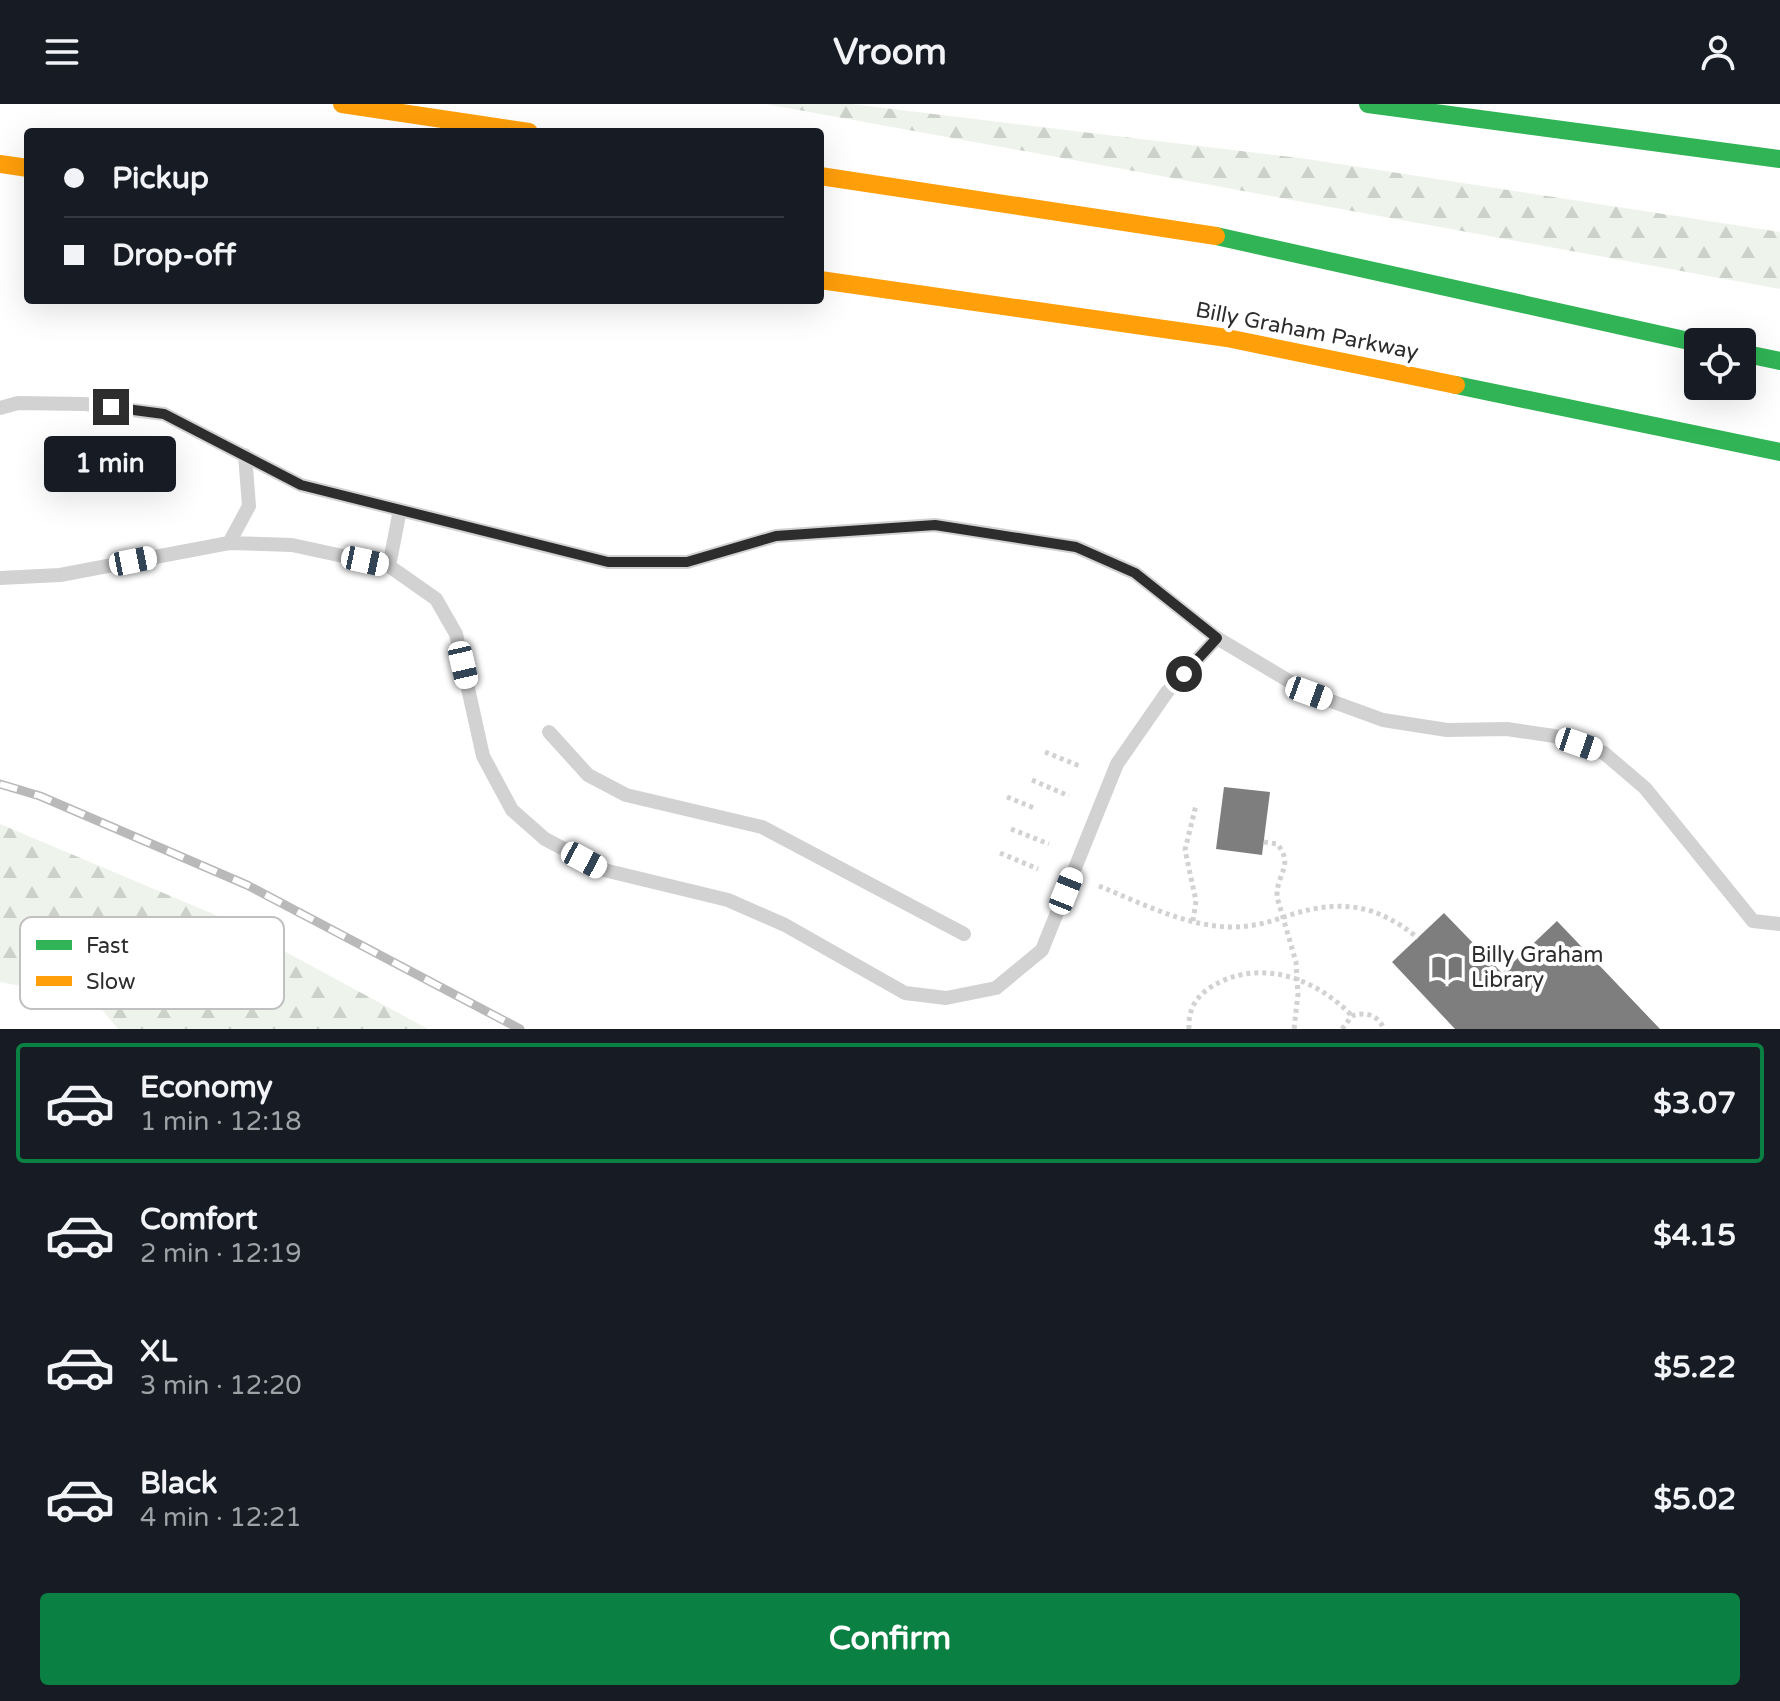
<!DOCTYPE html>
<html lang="en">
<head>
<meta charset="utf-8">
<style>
	body { margin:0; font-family:"Varela Round",sans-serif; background:#20242c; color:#f1f3f6; height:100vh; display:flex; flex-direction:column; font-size:30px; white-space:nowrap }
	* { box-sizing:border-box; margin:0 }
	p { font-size:26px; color:#9ea1a6 }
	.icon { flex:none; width:44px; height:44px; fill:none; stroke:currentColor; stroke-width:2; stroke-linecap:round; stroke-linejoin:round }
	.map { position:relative; height:925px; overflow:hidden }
	.details { display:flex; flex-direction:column; background:#171b24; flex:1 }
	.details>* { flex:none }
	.hud { position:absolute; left:24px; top:24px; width:800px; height:176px; border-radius:8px; box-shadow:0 8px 32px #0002; display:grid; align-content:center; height:176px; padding:0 40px; background:#171b24 }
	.controls { position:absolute; left:1684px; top:224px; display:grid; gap:16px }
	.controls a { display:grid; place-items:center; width:72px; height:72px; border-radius:8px; background:#171b24; box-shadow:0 8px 32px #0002; font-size:40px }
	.end { position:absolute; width:36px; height:36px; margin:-18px; border:10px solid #2d2d2d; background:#fff; box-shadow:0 0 0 4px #fff }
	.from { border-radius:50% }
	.bubble { position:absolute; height:56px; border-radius:8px; background:#171b24; box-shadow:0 8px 32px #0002; font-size:26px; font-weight:700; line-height:56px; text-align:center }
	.car { position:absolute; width:24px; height:48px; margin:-24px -12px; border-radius:10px; box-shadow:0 0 6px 2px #0007; background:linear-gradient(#fff 24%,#345 0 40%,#fff 0 76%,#345 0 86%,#fff 0) }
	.hud b { display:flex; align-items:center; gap:28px; height:76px; font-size:30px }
	.hud b+b { border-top:2px solid #363941 }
	.hud i { width:20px; height:20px; background:#f1f3f6 }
	ul { padding:14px 0 0; list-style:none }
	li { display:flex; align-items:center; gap:24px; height:120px; margin:0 16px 12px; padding:0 24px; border:4px solid transparent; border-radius:8px }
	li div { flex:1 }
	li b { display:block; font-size:30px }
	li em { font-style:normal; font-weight:700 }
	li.on { border-color:#0b8043 }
	li>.icon { width:72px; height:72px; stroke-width:1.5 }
	.cta { display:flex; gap:16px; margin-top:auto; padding:16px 40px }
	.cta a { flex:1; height:92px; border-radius:8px; background:#0b8043; color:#fff; font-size:32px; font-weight:700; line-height:92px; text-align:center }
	header { display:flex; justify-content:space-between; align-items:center; height:104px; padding:0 40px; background:#171b24; font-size:36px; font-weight:700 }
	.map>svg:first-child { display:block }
	.forest { fill:url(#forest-firs) }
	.building { fill:#7e7e7e }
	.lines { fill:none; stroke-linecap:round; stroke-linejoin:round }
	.path { stroke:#d2d2d2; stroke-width:5; stroke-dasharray:4 4; stroke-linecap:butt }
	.lane { stroke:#d2d2d2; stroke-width:14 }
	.fast { stroke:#30b455; stroke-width:18 }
	.slow { stroke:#ff9f0a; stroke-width:18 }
	.rail-casing { stroke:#b9b9b9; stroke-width:9 }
	.rail { stroke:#fff; stroke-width:6; stroke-dasharray:18; stroke-linecap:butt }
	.route { stroke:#2d2d2d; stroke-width:10 }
	.labels { text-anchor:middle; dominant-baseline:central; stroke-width:8; stroke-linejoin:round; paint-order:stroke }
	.street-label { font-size:22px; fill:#2d2d2d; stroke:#fff }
	.poi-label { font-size:22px; fill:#2d2d2d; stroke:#fff; text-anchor:start }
	.key { fill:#fff; stroke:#c0c0c0; stroke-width:2 }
	.key-label { font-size:22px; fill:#2d2d2d }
</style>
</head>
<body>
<header><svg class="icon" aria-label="menu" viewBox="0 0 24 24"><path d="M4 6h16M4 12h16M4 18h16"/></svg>Vroom<svg class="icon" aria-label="person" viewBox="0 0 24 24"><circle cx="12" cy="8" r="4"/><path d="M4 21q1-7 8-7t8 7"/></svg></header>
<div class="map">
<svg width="1780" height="925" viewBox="0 0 1780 925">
	<defs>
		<pattern id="forest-firs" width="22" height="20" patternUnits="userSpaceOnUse" patternTransform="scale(2)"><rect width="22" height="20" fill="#eef3eb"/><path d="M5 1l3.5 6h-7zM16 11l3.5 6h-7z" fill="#ccd1ca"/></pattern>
	</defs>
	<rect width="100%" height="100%" fill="#fff"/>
	<path class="forest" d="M766,0H851L1307,55L1780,128V185Z
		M0,720L225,815L428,925H118L94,896L0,878Z"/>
	<path class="building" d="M1224,683L1270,688L1262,751L1216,745Z
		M1444,809L1502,869L1557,817L1660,925H1455L1392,858Z"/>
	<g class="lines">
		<path class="path" d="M1045,648L1082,663
			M1032,676L1069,692
			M1007,693L1034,704
			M1011,725L1049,740
			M1264,738L1277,740C1295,761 1276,770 1277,793L1296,858L1298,890L1294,925
			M1000,749L1038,765
			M1099,782C1141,799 1187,823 1233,823C1254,823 1273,817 1293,810C1343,795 1377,801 1418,834
			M1193,817L1196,797L1185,746L1196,701
			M1189,925C1188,907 1195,893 1211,883C1259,853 1316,874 1352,912
			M1342,925L1352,912C1366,907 1378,911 1384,925"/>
		<path class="lane" d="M0,304L18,299L85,300L164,310L301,381L608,458H687L776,432L935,421L1076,443L1135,469L1217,534L1167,588L1117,660L1042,846L996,884L946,894L905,889L785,821L728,796L604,766L545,735L512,706L483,652L456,530L436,495L389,462L292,441L229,439L60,471L0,474
			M229,439L249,402L245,351
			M389,462L400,406
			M1217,534L1309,589L1383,616L1447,626L1507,625L1554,632L1604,649L1645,684L1753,817L1780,820
			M549,628L588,671L626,691L762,723L964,830"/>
		<path class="fast" d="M1368,0L1780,55
			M1216,132L1698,239
			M1742,249L1780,257
			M1456,281L1780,348"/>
		<path class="slow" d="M342,0L529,28
			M0,60L28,64
			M820,72L1216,132
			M820,176L1227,234L1456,281"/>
		<defs>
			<path id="rail" d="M0,680L40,692L247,781L520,925"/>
		</defs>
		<use href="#rail" class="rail-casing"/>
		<use href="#rail" class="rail"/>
	</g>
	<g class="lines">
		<path class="route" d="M111,303L164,310L301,381L608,458H687L776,432L935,421L1076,443L1135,469L1217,534L1184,570"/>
	</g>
	<defs>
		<symbol id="library-bare" viewBox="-9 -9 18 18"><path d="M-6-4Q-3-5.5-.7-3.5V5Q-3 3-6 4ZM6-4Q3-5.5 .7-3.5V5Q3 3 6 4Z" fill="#767676" stroke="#fff" stroke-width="2.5" paint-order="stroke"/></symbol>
	</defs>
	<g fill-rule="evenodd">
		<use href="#library-bare" x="1425" y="842" width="44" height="44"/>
	</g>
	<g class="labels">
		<g class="street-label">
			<text transform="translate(1307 227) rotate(11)">Billy Graham Parkway</text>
		</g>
		<g class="poi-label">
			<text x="1471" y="851">Billy Graham<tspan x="1471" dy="25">Library</tspan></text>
		</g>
	</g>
	<rect x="20" y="813" width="264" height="92" rx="12" class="key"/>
	<rect x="36" y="836" width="36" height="10" fill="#30b455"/>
	<rect x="36" y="872" width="36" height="10" fill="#ff9f0a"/>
	<g class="key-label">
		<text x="86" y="849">Fast</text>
		<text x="86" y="885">Slow</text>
	</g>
</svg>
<div class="controls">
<a><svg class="icon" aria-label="locate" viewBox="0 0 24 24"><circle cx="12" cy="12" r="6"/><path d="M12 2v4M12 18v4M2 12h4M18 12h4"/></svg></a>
</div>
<i class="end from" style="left:1184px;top:570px"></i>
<i class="end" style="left:111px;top:303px"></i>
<div class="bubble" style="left:44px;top:332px;width:132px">1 min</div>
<i class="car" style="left:133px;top:457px;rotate:79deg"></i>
<i class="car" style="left:365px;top:457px;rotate:102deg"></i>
<i class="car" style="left:463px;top:561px;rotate:167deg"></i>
<i class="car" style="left:1309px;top:589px;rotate:110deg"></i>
<i class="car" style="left:1579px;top:640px;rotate:109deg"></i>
<i class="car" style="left:584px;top:756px;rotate:118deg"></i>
<i class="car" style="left:1066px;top:787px;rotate:22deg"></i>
<div class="hud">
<b><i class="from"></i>Pickup</b>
<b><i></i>Drop-off</b>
</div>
</div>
<section class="details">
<ul>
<li class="on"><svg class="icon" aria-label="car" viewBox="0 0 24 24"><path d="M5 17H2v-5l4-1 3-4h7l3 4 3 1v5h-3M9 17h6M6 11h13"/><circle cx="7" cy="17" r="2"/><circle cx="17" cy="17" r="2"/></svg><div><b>Economy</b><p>1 min · 12:18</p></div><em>$3.07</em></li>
<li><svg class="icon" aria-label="car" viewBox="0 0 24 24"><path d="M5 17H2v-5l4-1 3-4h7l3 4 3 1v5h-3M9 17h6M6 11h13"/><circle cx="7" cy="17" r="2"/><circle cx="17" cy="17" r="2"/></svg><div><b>Comfort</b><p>2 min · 12:19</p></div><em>$4.15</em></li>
<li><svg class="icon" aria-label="car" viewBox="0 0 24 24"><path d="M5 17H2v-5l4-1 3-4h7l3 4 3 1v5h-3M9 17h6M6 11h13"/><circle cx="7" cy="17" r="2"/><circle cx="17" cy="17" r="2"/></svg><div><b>XL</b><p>3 min · 12:20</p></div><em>$5.22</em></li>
<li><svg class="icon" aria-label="car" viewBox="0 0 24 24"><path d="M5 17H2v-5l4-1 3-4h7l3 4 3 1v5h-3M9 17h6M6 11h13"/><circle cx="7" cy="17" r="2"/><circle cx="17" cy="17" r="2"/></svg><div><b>Black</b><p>4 min · 12:21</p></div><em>$5.02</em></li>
</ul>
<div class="cta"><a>Confirm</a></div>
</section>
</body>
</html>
